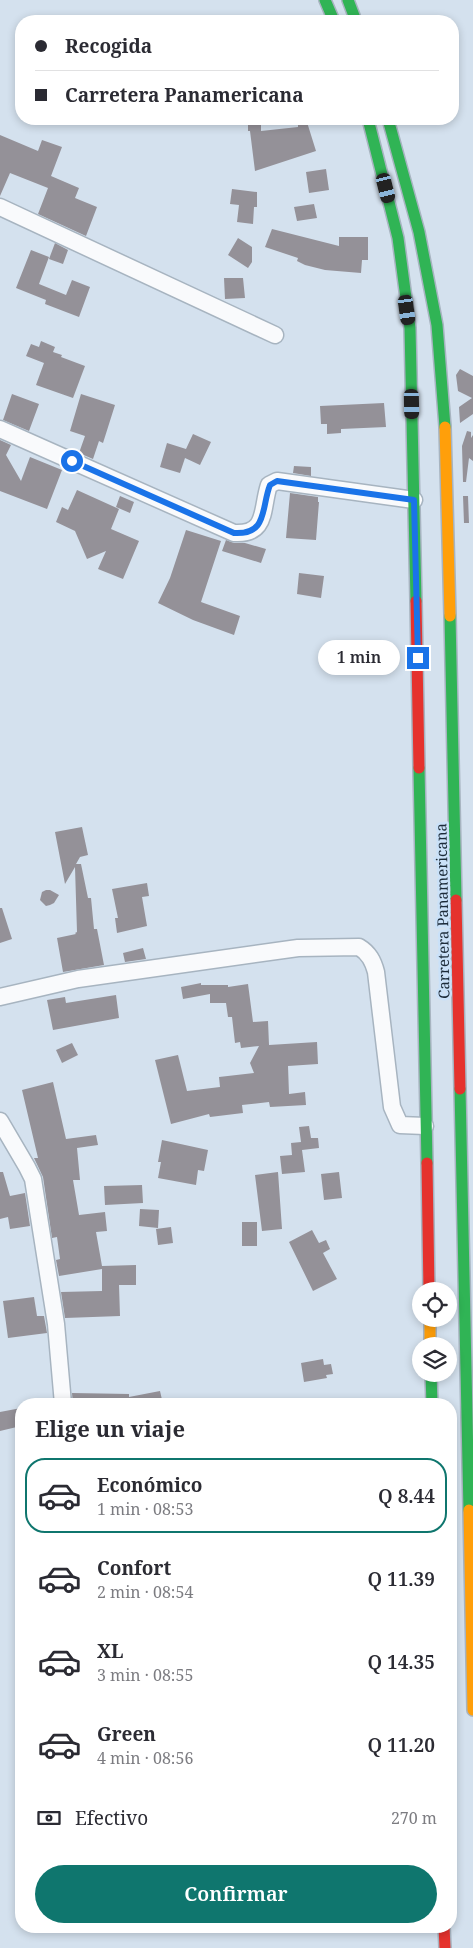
<!DOCTYPE html>
<html lang="es">
<head>
<meta charset="utf-8">
<style>
	body { margin:0; font-family:"Noto Serif",serif; background:#f2f2f3; color:#2b2b33; height:100vh; display:flex; flex-direction:column; font-size:19px; white-space:nowrap }
	* { box-sizing:border-box; margin:0 }
	p { font-size:16px; color:#7c7c81 }
	.icon { flex:none; width:28px; height:28px; fill:none; stroke:currentColor; stroke-width:2; stroke-linecap:round; stroke-linejoin:round }
	.map { position:relative; flex:1; overflow:hidden }
	.drawer { position:absolute; left:15px; top:1398px; width:442px; height:535px; display:flex; flex-direction:column; background:#fff; border-radius:20px; box-shadow:0 2px 8px #0003 }
	.drawer>* { flex:none }
	.guide { position:absolute; left:15px; top:15px; width:444px; height:110px; border-radius:20px; box-shadow:0 2px 8px #0003; display:grid; align-content:center; height:110px; padding:0 20px; background:#fff }
	.controls { position:absolute; left:412px; top:1282px; display:grid; gap:10px }
	.controls a { display:grid; place-items:center; width:45px; height:45px; border-radius:50%; background:#fff; box-shadow:0 2px 8px #0003; font-size:25px }
	.end { position:absolute; width:22px; height:22px; margin:-11px; border:6px solid #1a73e8; background:#fff; box-shadow:0 0 0 2px #fff }
	.from { border-radius:50% }
	.bubble { position:absolute; height:35px; border-radius:18px; background:#fff; box-shadow:0 2px 8px #0003; font-size:16px; font-weight:600; line-height:35px; text-align:center }
	.car { position:absolute; width:15px; height:30px; margin:-15px -8px; border-radius:6px; box-shadow:0 0 4px 1px #0007; background:linear-gradient(#222 24%,#8ab4d8 0 40%,#222 0 76%,#8ab4d8 0 86%,#222 0) }
	.guide b { display:flex; align-items:center; gap:18px; height:48px; font-size:19px }
	.guide b+b { border-top:1px solid #e1e1e2 }
	.guide i { width:12px; height:12px; background:#2b2b33 }
	ul { padding:0; list-style:none }
	li { display:flex; align-items:center; gap:15px; height:75px; margin:0 10px 8px; padding:0 10px; border:2px solid transparent; border-radius:20px }
	li div { flex:1 }
	li b { display:block; font-size:19px }
	li em { font-style:normal; font-weight:600 }
	li.on { border-color:#0f766e }
	li>.icon { width:45px; height:45px; stroke-width:1.5 }
	h2 { padding:0 20px; font-size:22px; line-height:60px }
	.pay { display:flex; align-items:center; gap:12px; height:55px; padding:0 20px; font-size:19px }
	.pay p { margin-inline-start:auto }
	.action { display:flex; gap:10px; margin-top:auto; padding:10px 20px }
	.action a { flex:1; height:58px; border-radius:30px; background:#0f766e; color:#fff; font-size:20px; font-weight:600; line-height:58px; text-align:center }
	.map>svg:first-child { display:block }
	.building { fill:#949198 }
	.lines { fill:none; stroke-linecap:round; stroke-linejoin:round }
	.street-casing { stroke:#a7b4c0; stroke-width:19 }
	.fast-casing { stroke:#a7b4c0; stroke-width:14 }
	.slow-casing { stroke:#a7b4c0; stroke-width:14 }
	.jam-casing { stroke:#a7b4c0; stroke-width:14 }
	.street { stroke:#f9fafc; stroke-width:16 }
	.fast { stroke:#30b455; stroke-width:11 }
	.slow { stroke:#ff9f0a; stroke-width:11 }
	.jam { stroke:#e5322d; stroke-width:11 }
	.route { stroke:#1a73e8; stroke-width:6 }
	.labels { text-anchor:middle; dominant-baseline:central; stroke-width:5; stroke-linejoin:round; paint-order:stroke }
	.street-label { font-size:15px; fill:#1c2b39; stroke:#cae1f8 }
</style>
</head>
<body>
<div class="map">
<svg width="473" height="1948" viewBox="0 0 473 1948">
	<rect width="100%" height="100%" fill="#d4e1ee"/>
	<path class="building" d="M248,119H261V131L298,127V119H306L316,151L255,171L250,131H248Z
		M0,135L38,151L42,140L62,147L51,176L79,188L75,198L97,207L86,236L38,214L48,188L10,173L0,196Z
		M326,169L329,190L309,193L306,172Z
		M232,189L257,192V207H254L253,224L237,222L239,205L230,204Z
		M314,204L317,218L297,221L294,207Z
		M272,229L339,246V237H368V260H362L361,273L325,270L305,265L297,261L298,258L265,247Z
		M238,238L252,247V262L248,268L228,255Z
		M55,243L68,250L63,264L49,259Z
		M31,250L49,257L39,284L66,295L72,280L90,287L79,317L45,304L46,300L16,288Z
		M224,278H243L245,298L225,299Z
		M41,341L55,347L53,352L62,355L61,357L85,366L73,398L36,385L44,363L26,356L31,344L39,347Z
		M460,369L473,376V414L460,423L459,407L472,398L458,391L456,375Z
		M12,394L39,404L29,431L3,420Z
		M81,394L115,405L103,443L99,441L93,459L79,453L85,436L70,431Z
		M384,403L386,427L341,429V433L327,434V424H321L320,406Z
		M467,431L471,432V438L473,435V461L469,458L466,482H463L462,446Z
		M193,434L211,442L200,465L185,458L180,473L160,467L167,443L186,449Z
		M0,440L11,445L6,455L21,481L30,457L62,470L47,509L0,491Z
		M294,466L311,467V476L293,473Z
		M77,490L119,509L111,529L139,541L123,579L98,569L106,551L87,559L75,531L56,522L62,507L68,510Z
		M290,493L318,497V502H319L316,540L286,538Z
		M120,496L134,502L130,513L116,507Z
		M463,496H468L469,523H464Z
		M186,530L221,541L201,602L240,616L234,635L193,620L158,603L170,578Z
		M226,540L234,543H245L266,549L261,563L222,551Z
		M299,573L324,576L321,598L297,594Z
		M82,827L88,855L80,857L76,864H81L88,898H91L94,929H97L104,965L63,972L57,938L76,934L75,933L77,932L75,867L65,884L55,832Z
		M147,883L149,896L142,897L147,926L117,933L115,918H118L112,889Z
		M46,890H50L59,895L54,903L50,905L46,906L40,900L42,892Z
		M0,908H2L12,939L0,943Z
		M143,948L146,959L125,962L123,953Z
		M201,983V985H228V987L248,984L253,1022L268,1021L269,1045L317,1042L318,1064L288,1066L289,1094L305,1092L306,1105L270,1107L269,1102L242,1105L243,1113L210,1117L209,1114L171,1124L155,1060L178,1055L187,1091L220,1087L219,1077L254,1073L250,1063L259,1046L241,1048L240,1042L235,1043L232,1017H228L226,1003H210V994L183,999L181,987Z
		M116,995L119,1018L53,1030L47,1000L65,997L66,1003Z
		M72,1043L78,1055L62,1063L56,1050Z
		M53,1082L66,1139L96,1135L98,1145L77,1148L80,1180H73L79,1215L105,1212L107,1231L96,1232L102,1266L136,1265V1285H119L120,1316L65,1318L61,1292L102,1291V1269L59,1276L56,1260L60,1259L57,1237L52,1238L43,1177L34,1158H38L22,1090Z
		M309,1126L311,1138H318L319,1148L302,1150L305,1172L282,1174L280,1156L292,1155L291,1143L301,1142L299,1127Z
		M162,1140L208,1150L204,1171L198,1170L196,1185L158,1178L161,1162H158Z
		M0,1172H3L10,1196L25,1193L30,1226L10,1229L8,1217L0,1219Z
		M278,1172L282,1229L262,1231L255,1175Z
		M339,1172L342,1198L324,1200L321,1174Z
		M142,1185L143,1203L105,1205L104,1186Z
		M140,1209L159,1210L158,1228L139,1226Z
		M242,1222H257V1246H242Z
		M171,1227L173,1243L158,1245L156,1229Z
		M312,1230L319,1243L326,1240L330,1249L323,1253L337,1279L313,1291L289,1242Z
		M34,1297L37,1316H44L47,1333L8,1338L3,1301Z
		M323,1359L324,1365L331,1364L333,1374L326,1375L327,1378L304,1382L301,1363Z
		M160,1391L163,1404H73L72,1393L129,1394V1397Z
		M21,1408V1426L0,1431V1412Z"/>
	<g class="lines">
		<defs>
			<path id="street" d="M0,207L275,335
				M0,429L234,533C268,535 261,509 269,485L277,481L414,500
				M0,997L78,979L298,948L359,947C369,953 373,961 376,972L392,1107L400,1125L425,1126
				M0,1121L27,1167L33,1179L56,1324L63,1404"/>
			<path id="fast" d="M325,0L334,21
				M348,0L356,21
				M368,119L398,238L410,328L416,601
				M388,119L419,232L437,325L445,427
				M450,616L456,900
				M419,768L427,1163
				M460,1089L469,1510
				M431,1374L432,1404"/>
			<path id="slow" d="M445,427L450,616
				M430,1319V1346
				M469,1510L473,1710"/>
			<path id="jam" d="M416,601L419,768
				M456,900L460,1089
				M427,1163L429,1291
				M444,1926L445,1948"/>
		</defs>
		<use href="#street" class="street-casing"/>
		<use href="#fast" class="fast-casing"/>
		<use href="#slow" class="slow-casing"/>
		<use href="#jam" class="jam-casing"/>
		<use href="#street" class="street"/>
		<use href="#fast" class="fast"/>
		<use href="#slow" class="slow"/>
		<use href="#jam" class="jam"/>
	</g>
	<g class="lines">
		<path class="route" d="M72,461L234,533C268,535 261,508 270,485L277,481L414,500L418,658"/>
	</g>
	<g class="labels">
		<g class="street-label">
			<text transform="translate(442 911) rotate(-91)">Carretera Panamericana</text>
		</g>
	</g>
</svg>
<div class="controls">
<a><svg class="icon" aria-label="locate" viewBox="0 0 24 24"><circle cx="12" cy="12" r="6"/><path d="M12 2v4M12 18v4M2 12h4M18 12h4"/></svg></a>
<a><svg class="icon" aria-label="layers" viewBox="0 0 24 24"><path d="M12 4l9 5-9 5-9-5zM3 14l9 5 9-5"/></svg></a>
</div>
<i class="end from" style="left:72px;top:461px"></i>
<i class="end" style="left:418px;top:658px"></i>
<div class="bubble" style="left:318px;top:640px;width:82px">1 min</div>
<i class="car" style="left:386px;top:188px;rotate:166deg"></i>
<i class="car" style="left:407px;top:310px;rotate:172deg"></i>
<i class="car" style="left:412px;top:404px;rotate:179deg"></i>
<div class="guide">
<b><i class="from"></i>Recogida</b>
<b><i></i>Carretera Panamericana</b>
</div>
<section class="drawer">
<h2>Elige un viaje</h2>
<ul>
<li class="on"><svg class="icon" aria-label="car" viewBox="0 0 24 24"><path d="M5 17H2v-5l4-1 3-4h7l3 4 3 1v5h-3M9 17h6M6 11h13"/><circle cx="7" cy="17" r="2"/><circle cx="17" cy="17" r="2"/></svg><div><b>Económico</b><p>1 min · 08:53</p></div><em>Q 8.44</em></li>
<li><svg class="icon" aria-label="car" viewBox="0 0 24 24"><path d="M5 17H2v-5l4-1 3-4h7l3 4 3 1v5h-3M9 17h6M6 11h13"/><circle cx="7" cy="17" r="2"/><circle cx="17" cy="17" r="2"/></svg><div><b>Confort</b><p>2 min · 08:54</p></div><em>Q 11.39</em></li>
<li><svg class="icon" aria-label="car" viewBox="0 0 24 24"><path d="M5 17H2v-5l4-1 3-4h7l3 4 3 1v5h-3M9 17h6M6 11h13"/><circle cx="7" cy="17" r="2"/><circle cx="17" cy="17" r="2"/></svg><div><b>XL</b><p>3 min · 08:55</p></div><em>Q 14.35</em></li>
<li><svg class="icon" aria-label="car" viewBox="0 0 24 24"><path d="M5 17H2v-5l4-1 3-4h7l3 4 3 1v5h-3M9 17h6M6 11h13"/><circle cx="7" cy="17" r="2"/><circle cx="17" cy="17" r="2"/></svg><div><b>Green</b><p>4 min · 08:56</p></div><em>Q 11.20</em></li>
</ul>
<div class="pay"><svg class="icon" aria-label="cash" viewBox="0 0 24 24"><path d="M3 7h18v10H3z"/><circle cx="12" cy="12" r="2"/></svg>Efectivo<p>270 m</p></div>
<div class="action"><a>Confirmar</a></div>
</section>
</div>
</body>
</html>
